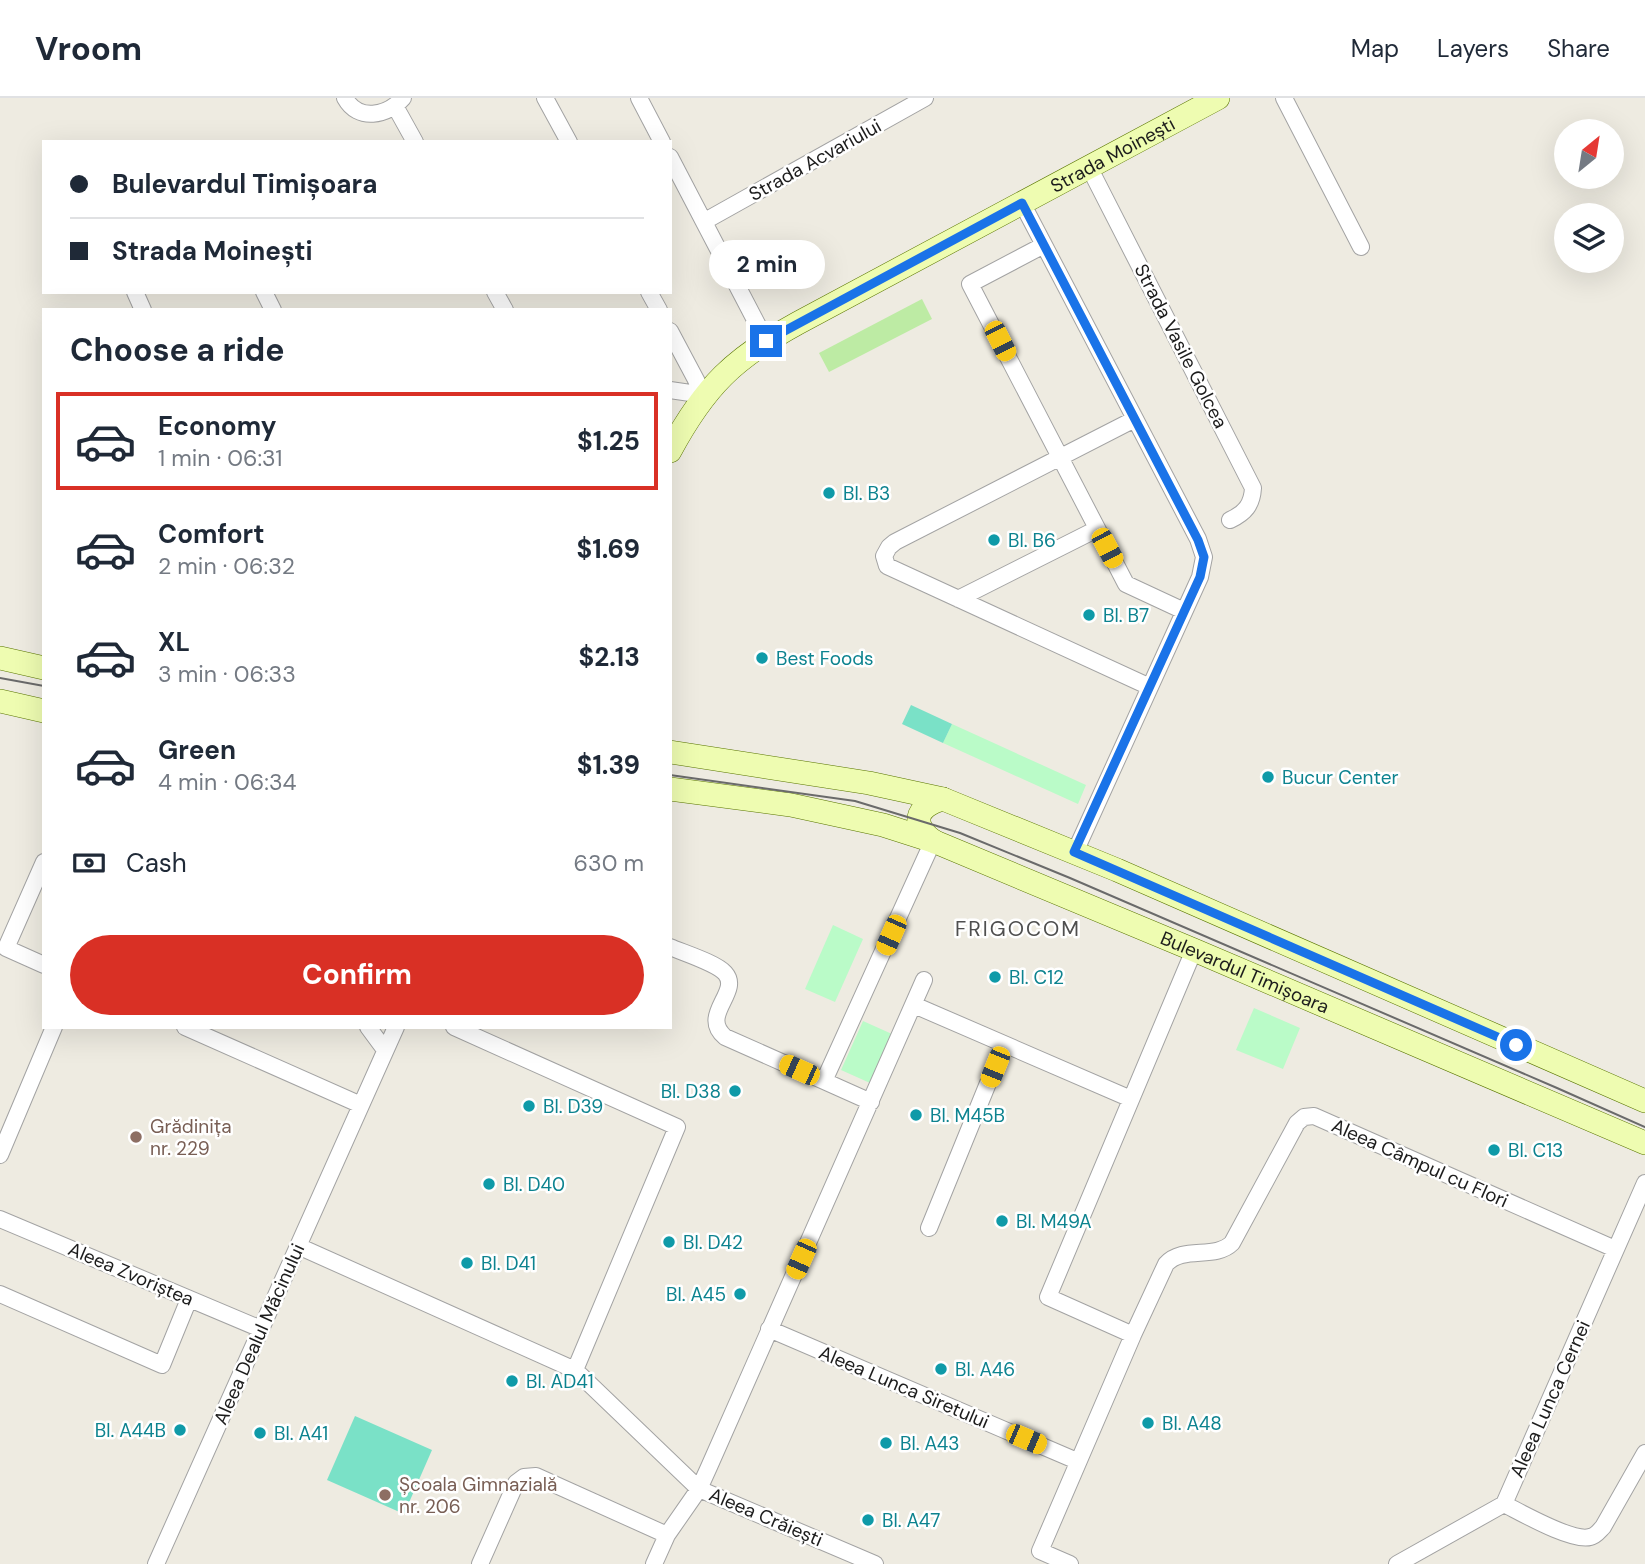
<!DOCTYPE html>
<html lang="en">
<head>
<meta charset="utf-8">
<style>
	body { margin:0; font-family:"DM Sans",sans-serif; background:#f2f2f3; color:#1f2937; height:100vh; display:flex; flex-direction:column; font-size:26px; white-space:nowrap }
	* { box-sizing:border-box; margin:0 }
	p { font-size:23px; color:#747a83 }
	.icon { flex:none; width:38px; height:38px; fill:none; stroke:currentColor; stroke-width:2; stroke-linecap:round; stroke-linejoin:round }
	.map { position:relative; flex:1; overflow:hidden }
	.side { position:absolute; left:42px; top:210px; width:630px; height:721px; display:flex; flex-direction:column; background:#fff; border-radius:0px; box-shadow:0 7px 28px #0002 }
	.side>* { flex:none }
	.guide { position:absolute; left:42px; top:42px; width:630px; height:154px; border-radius:0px; box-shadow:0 7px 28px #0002; display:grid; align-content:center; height:154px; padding:0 28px; background:#fff }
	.needle { width:46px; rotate:30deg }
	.fabs { position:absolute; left:1554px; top:21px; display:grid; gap:14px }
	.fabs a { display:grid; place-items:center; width:70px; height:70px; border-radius:50%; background:#fff; box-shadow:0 7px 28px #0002; font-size:35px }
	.end { position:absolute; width:32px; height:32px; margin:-16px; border:9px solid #1a73e8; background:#fff; box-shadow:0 0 0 4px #fff }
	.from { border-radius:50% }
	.bubble { position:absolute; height:49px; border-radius:24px; background:#fff; box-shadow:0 7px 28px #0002; font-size:23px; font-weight:700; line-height:49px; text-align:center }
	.car { position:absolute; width:21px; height:42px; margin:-21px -10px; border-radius:9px; box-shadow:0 0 5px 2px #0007; background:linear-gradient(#f5c518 24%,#345 0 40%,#f5c518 0 76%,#345 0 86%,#f5c518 0) }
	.guide b { display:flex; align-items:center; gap:24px; height:66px; font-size:26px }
	.guide b+b { border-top:2px solid #e0e1e3 }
	.guide i { width:18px; height:18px; background:#1f2937 }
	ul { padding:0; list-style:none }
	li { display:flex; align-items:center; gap:21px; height:98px; margin:0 14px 10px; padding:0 14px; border:4px solid transparent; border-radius:0px }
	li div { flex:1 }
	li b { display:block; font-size:26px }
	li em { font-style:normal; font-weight:700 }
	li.selected { border-color:#d93025 }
	li>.icon { width:63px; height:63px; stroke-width:1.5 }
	h2 { padding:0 28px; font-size:32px; line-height:84px }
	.pay { display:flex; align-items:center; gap:18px; height:77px; padding:0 28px; font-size:26px }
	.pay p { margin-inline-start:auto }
	.primary-button { display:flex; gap:14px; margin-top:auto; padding:14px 28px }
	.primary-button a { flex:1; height:80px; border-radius:42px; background:#d93025; color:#fff; font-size:28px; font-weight:700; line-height:80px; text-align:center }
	header { display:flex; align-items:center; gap:42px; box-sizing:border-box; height:98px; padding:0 35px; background:#fff; border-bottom:2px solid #e0e1e3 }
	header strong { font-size:33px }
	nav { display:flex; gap:38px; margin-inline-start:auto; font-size:24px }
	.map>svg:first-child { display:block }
	.grass { fill:#bdeba4 }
	.park { fill:#bafbc8 }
	.pitch { fill:#7ae1c7 }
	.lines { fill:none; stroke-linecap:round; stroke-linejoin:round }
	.street-casing { stroke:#a3a3a3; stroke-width:18 }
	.secondary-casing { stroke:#597500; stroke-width:24 }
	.street { stroke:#fff; stroke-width:16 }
	.secondary { stroke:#eefcb1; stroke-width:23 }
	.tram { stroke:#6a6a6a; stroke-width:2 }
	.route { stroke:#1a73e8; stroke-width:9 }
	.culture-dot { fill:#0f9aa8; stroke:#fff; stroke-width:2.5 }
	.education-dot { fill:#8d6e63; stroke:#fff; stroke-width:2.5 }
	.labels { text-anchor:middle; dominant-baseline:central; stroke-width:5; stroke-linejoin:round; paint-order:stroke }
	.street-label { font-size:19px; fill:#1c1c1c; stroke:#fff }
	.culture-label { font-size:19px; fill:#0d838f; stroke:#fff; text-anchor:start }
	.education-label { font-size:19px; fill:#785e54; stroke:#fff; text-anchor:start }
	.neighbourhood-label { font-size:21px; letter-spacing:2px; fill:#4f4f4f; stroke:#fff }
</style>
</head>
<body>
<header>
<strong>Vroom</strong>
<nav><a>Map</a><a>Layers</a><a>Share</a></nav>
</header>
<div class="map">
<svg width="1645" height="1466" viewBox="0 0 1645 1466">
	<rect width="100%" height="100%" fill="#eeebe1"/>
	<path class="grass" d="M922,201L932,221L829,274L819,255Z"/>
	<path class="park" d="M952,626L1086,687L1078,706L943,645Z
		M833,827L863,841L835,904L805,891Z
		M1254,910L1300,930L1283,971L1236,952Z
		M863,923L892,936L870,985L841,972Z"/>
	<path class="pitch" d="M911,607L952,626L943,645L902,626Z
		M355,1318L432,1352L404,1416L327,1382Z"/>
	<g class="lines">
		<defs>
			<path id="street" d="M345,0C358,24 387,18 403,0
				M545,0L569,44
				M639,0L662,44
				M1284,0L1361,149
				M395,8L415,44
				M670,59L766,243
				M1089,69L1253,390C1252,407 1245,415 1230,422
				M1022,105L1198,441L1204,459L1200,479L1075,754
				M705,123L925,0
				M1044,147L970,186L1126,486L1184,513
				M135,194L143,212
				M264,194L273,212
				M495,194L505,212
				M649,194L659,212
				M670,233L704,297
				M670,292L704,297
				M1135,321L895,444L889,449L884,458L887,468L1150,589
				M958,501L1097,431
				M44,764L6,850L44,867
				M670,849C684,855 716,865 725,875C742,894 699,917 725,939L824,983
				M914,907L1131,1001
				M185,929L361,1007
				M368,929L385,952
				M454,929L677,1029L575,1272
				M871,1004L824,983L933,743
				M0,1057L54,929
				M0,1121L261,1231
				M929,1130L1004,946
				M298,1148L575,1272L699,1391L875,1466
				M0,1196L162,1267L189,1201
				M769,1231L1077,1363
				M1133,1237L1048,1199L1194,852
				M1504,1406C1522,1415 1572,1444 1590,1439C1596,1438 1599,1433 1603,1429L1645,1355
				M156,1466L396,929
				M480,1466L516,1385L524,1379L536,1378L667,1437
				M654,1466L667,1437L699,1391L709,1369L924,882
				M1070,1466L1040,1453L1133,1237L1166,1166C1183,1147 1215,1162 1232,1145L1297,1025L1304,1019L1314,1018L1615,1151
				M1397,1466L1504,1406L1645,1085"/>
			<g id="secondary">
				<path id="s1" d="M670,353C705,288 734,260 798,225L1218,0"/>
				<path d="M0,560L44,570"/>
				<path d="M0,603L44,613"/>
				<path d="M670,654L869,685L943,701L1117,772L1645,1003"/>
				<path id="s2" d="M670,691L791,707L883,727L933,743L1194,852L1645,1045"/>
				<path d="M935,744C910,728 915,708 943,701"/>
			</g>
		</defs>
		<use href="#street" class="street-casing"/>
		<use href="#secondary" class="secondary-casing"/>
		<use href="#street" class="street"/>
		<use href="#secondary" class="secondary"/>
		<path class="tram" d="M0,580L44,588
			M670,677L855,703L960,735L1070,780L1557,990L1645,1029"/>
	</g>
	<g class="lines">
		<path class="route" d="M766,243L1022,105L1198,442L1204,459L1200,479L1074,754L1516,947"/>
	</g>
	<g class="culture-dot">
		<circle cx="829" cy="395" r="7"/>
		<circle cx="994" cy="442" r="7"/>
		<circle cx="1089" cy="517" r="7"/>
		<circle cx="762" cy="560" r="7"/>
		<circle cx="1268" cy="679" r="7"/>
		<circle cx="995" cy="879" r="7"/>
		<circle cx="735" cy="993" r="7"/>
		<circle cx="529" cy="1008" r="7"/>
		<circle cx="916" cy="1017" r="7"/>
		<circle cx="1494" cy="1052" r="7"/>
		<circle cx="489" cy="1086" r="7"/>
		<circle cx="1002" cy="1123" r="7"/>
		<circle cx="669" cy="1144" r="7"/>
		<circle cx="467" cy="1165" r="7"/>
		<circle cx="740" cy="1196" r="7"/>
		<circle cx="941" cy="1271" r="7"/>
		<circle cx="512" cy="1283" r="7"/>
		<circle cx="1148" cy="1325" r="7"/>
		<circle cx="180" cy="1332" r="7"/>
		<circle cx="260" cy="1335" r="7"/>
		<circle cx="886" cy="1345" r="7"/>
		<circle cx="868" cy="1422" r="7"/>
	</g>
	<g class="education-dot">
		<circle cx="136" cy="1039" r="7"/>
		<circle cx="385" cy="1397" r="7"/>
	</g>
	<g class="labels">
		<g class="street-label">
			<text stroke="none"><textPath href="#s1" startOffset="541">Strada Moinești</textPath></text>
			<text transform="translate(815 62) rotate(-29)">Strada Acvariului</text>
			<text transform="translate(1181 248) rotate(63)">Strada Vasile Golcea</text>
			<text stroke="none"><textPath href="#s2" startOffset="607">Bulevardul Timișoara</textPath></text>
			<text transform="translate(1420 1065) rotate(24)">Aleea Câmpul cu Flori</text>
			<text transform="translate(131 1176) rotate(23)">Aleea Zvoriștea</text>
			<text transform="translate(259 1236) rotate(-66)">Aleea Dealul Măcinului</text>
			<text transform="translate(904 1289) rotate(23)">Aleea Lunca Siretului</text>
			<text transform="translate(1550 1301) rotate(-66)">Aleea Lunca Cernei</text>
			<text transform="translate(766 1419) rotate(23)">Aleea Crăiești</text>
		</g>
		<g class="culture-label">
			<text x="843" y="395">Bl. B3</text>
			<text x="1008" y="442">Bl. B6</text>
			<text x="1103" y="517">Bl. B7</text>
			<text x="776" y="560">Best Foods</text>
			<text x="1282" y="679">Bucur Center</text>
			<text x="1009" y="879">Bl. C12</text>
			<text x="721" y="993" text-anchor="end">Bl. D38</text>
			<text x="543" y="1008">Bl. D39</text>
			<text x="930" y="1017">Bl. M45B</text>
			<text x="1508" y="1052">Bl. C13</text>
			<text x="503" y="1086">Bl. D40</text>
			<text x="1016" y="1123">Bl. M49A</text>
			<text x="683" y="1144">Bl. D42</text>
			<text x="481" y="1165">Bl. D41</text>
			<text x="726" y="1196" text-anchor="end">Bl. A45</text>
			<text x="955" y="1271">Bl. A46</text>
			<text x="526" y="1283">Bl. AD41</text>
			<text x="1162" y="1325">Bl. A48</text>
			<text x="166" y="1332" text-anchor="end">Bl. A44B</text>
			<text x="274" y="1335">Bl. A41</text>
			<text x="900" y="1345">Bl. A43</text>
			<text x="882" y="1422">Bl. A47</text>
		</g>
		<g class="education-label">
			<text x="150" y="1028">Grădinița<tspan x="150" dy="22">nr. 229</tspan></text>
			<text x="399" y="1386">Școala Gimnazială<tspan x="399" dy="22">nr. 206</tspan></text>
		</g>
		<g class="neighbourhood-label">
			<text x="1018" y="831">FRIGOCOM</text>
		</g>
	</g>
</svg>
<div class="fabs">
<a><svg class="needle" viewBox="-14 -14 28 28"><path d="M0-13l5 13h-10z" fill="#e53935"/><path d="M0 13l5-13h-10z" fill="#747a83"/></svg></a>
<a><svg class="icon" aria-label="layers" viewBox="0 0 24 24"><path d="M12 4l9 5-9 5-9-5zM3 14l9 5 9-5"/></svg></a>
</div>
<i class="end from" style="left:1516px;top:947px"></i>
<i class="end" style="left:766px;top:243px"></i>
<div class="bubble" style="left:709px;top:142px;width:116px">2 min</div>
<i class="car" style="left:1000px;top:243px;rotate:153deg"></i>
<i class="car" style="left:1107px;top:450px;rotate:152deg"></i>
<i class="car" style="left:891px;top:837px;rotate:204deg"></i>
<i class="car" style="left:995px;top:969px;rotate:202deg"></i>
<i class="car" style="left:799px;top:972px;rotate:294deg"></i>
<i class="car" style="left:801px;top:1161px;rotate:204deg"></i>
<i class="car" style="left:1026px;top:1341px;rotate:113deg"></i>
<div class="guide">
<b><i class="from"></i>Bulevardul Timișoara</b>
<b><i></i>Strada Moinești</b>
</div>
<section class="side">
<h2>Choose a ride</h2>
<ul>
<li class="selected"><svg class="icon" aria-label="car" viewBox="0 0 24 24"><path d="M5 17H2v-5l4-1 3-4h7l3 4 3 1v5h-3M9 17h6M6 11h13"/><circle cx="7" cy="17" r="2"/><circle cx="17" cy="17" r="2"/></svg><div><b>Economy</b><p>1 min · 06:31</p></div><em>$1.25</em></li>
<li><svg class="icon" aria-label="car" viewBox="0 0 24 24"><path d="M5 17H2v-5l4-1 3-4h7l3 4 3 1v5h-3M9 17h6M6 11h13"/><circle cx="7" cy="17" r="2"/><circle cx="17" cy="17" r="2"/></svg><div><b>Comfort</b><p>2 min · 06:32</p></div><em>$1.69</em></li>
<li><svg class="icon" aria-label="car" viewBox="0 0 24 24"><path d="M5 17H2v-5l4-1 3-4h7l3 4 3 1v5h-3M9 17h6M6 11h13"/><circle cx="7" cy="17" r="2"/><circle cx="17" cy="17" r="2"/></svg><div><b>XL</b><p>3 min · 06:33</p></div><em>$2.13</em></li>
<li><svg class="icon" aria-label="car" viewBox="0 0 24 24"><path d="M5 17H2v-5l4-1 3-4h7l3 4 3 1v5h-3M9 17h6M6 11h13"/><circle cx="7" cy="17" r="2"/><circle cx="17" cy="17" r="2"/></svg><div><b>Green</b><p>4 min · 06:34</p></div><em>$1.39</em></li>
</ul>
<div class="pay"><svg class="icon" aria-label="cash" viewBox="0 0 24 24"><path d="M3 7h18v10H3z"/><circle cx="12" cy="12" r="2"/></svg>Cash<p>630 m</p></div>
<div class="primary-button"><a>Confirm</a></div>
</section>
</div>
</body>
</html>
